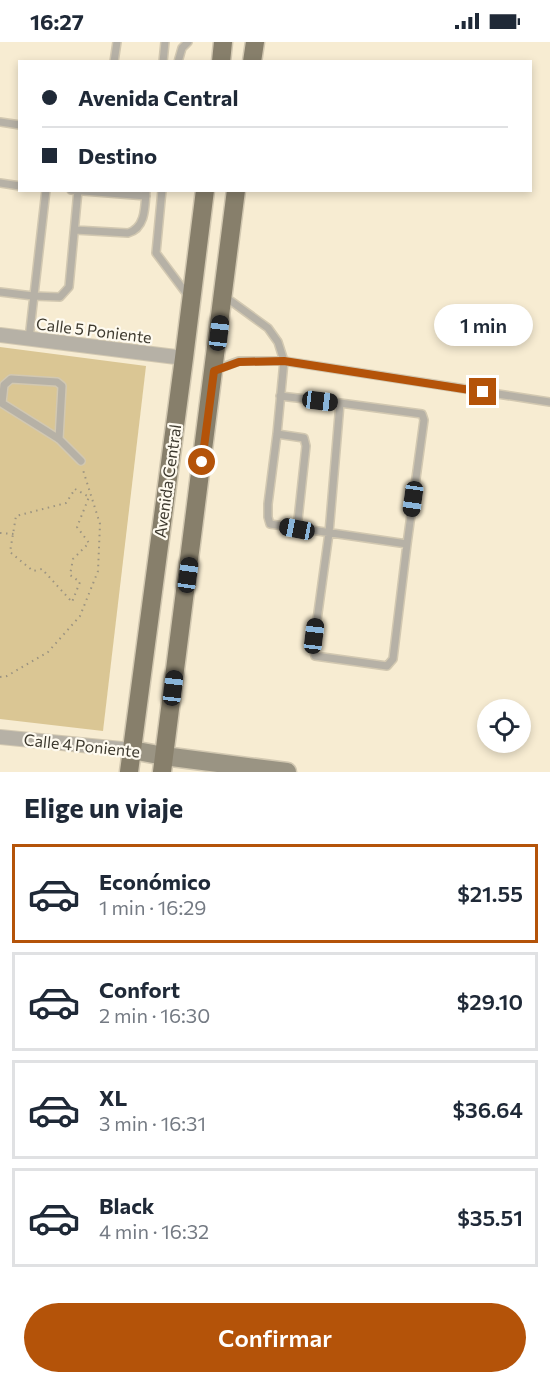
<!DOCTYPE html>
<html lang="es">
<head>
<meta charset="utf-8">
<style>
	body { margin:0; font-family:Commissioner,sans-serif; background:#f6f6f7; color:#1f2937; height:100vh; display:flex; flex-direction:column; font-size:22px; white-space:nowrap }
	* { box-sizing:border-box; margin:0 }
	p { font-size:20px; color:#747a83 }
	.icon { flex:none; width:33px; height:33px; fill:none; stroke:currentColor; stroke-width:2; stroke-linecap:round; stroke-linejoin:round }
	.map { position:relative; height:730px; overflow:hidden }
	.sheet { display:flex; flex-direction:column; background:#fff; flex:1 }
	.sheet>* { flex:none }
	.banner { position:absolute; left:18px; top:18px; width:514px; height:132px; border-radius:0px; box-shadow:0 3px 9px #0003; display:grid; align-content:center; height:132px; padding:0 24px; background:#fff }
	.controls { position:absolute; left:477px; top:657px; display:grid; gap:12px }
	.controls a { display:grid; place-items:center; width:54px; height:54px; border-radius:50%; background:#fff; box-shadow:0 3px 9px #0003; font-size:30px }
	.end { position:absolute; width:27px; height:27px; margin:-14px; border:8px solid #b45309; background:#fff; box-shadow:0 0 0 3px #fff }
	.from { border-radius:50% }
	.bubble { position:absolute; height:42px; border-radius:21px; background:#fff; box-shadow:0 3px 9px #0003; font-size:20px; font-weight:600; line-height:42px; text-align:center }
	.car { position:absolute; width:18px; height:36px; margin:-18px -9px; border-radius:8px; box-shadow:0 0 4px 2px #0007; background:linear-gradient(#222 24%,#8ab4d8 0 40%,#222 0 76%,#8ab4d8 0 86%,#222 0) }
	.banner b { display:flex; align-items:center; gap:21px; height:57px; font-size:22px }
	.banner b+b { border-top:2px solid #e0e1e3 }
	.banner i { width:15px; height:15px; background:#1f2937 }
	ul { padding:0; list-style:none }
	li { display:flex; align-items:center; gap:18px; height:99px; margin:0 12px 9px; padding:0 12px; border:3px solid #e0e1e3; border-radius:0px }
	li div { flex:1 }
	li b { display:block; font-size:22px }
	li em { font-style:normal; font-weight:600 }
	li.current { border-color:#b45309 }
	li>.icon { width:54px; height:54px; stroke-width:1.5 }
	h2 { padding:0 24px; font-size:27px; line-height:72px }
	.cta { display:flex; gap:12px; margin-top:auto; padding:12px 24px }
	.cta a { flex:1; height:69px; border-radius:36px; background:#b45309; color:#fff; font-size:24px; font-weight:600; line-height:69px; text-align:center }
	.status { display:flex; justify-content:space-between; align-items:center; height:42px; padding:0 30px; background:#fff; direction:ltr }
	.status svg { height:16px; fill:currentColor }
	.map>svg:first-child { display:block }
	.green { fill:#dac694 }
	.lines { fill:none; stroke-linecap:round; stroke-linejoin:round }
	.lane-casing { stroke:#d2c8b1; stroke-width:10 }
	.street-casing { stroke:#d2c8b1; stroke-width:16 }
	.secondary-casing { stroke:#d2c8b1; stroke-width:21 }
	.primary-casing { stroke:#d2c8b1; stroke-width:21 }
	.path { stroke:#9c9481; stroke-width:2; stroke-dasharray:1.5 4.5; stroke-linecap:butt }
	.lane { stroke:#b6b1a6; stroke-width:7 }
	.street { stroke:#b6b1a6; stroke-width:14 }
	.secondary { stroke:#9a9483; stroke-width:18 }
	.primary { stroke:#877f6b; stroke-width:18 }
	.route { stroke:#b45309; stroke-width:8 }
	.labels { text-anchor:middle; dominant-baseline:central; stroke-width:4.5; stroke-linejoin:round; paint-order:stroke }
	.street-label { font-size:16px; fill:#3d392e; stroke:#fefaef }
</style>
</head>
<body>
<div class="status"><b>16:27</b><svg viewBox="0 0 49 12"><path d="M0 12V9h3v3zM5 12V6h3v6zM10 12V3h3v9zM15 12V0h3v12zM26 1h20v11H26zM47 4h2v5h-2z"/></svg></div>
<div class="map">
<svg width="550" height="730" viewBox="0 0 550 730">
	<rect width="100%" height="100%" fill="#f7ecd2"/>
	<path class="green" d="M0,305L146,324L103,689L0,677Z"/>
	<g class="lines">
		<defs>
			<path id="lane" d="M114,20L117,0
				M163,20L165,0
				M178,20L182,6L188,0
				M0,80L20,83
				M0,141L20,144
				M71,148L146,154
				M162,148L156,211L189,255
				M75,188L128,191C146,186 145,164 146,148
				M0,250L33,254L60,255L69,245L78,148
				M224,254L268,286L278,300L284,319L277,392L268,462V475L270,482L407,502
				M29,297L46,148
				M215,328L239,319H284L550,360
				M280,354L340,361
				M0,360L59,397L81,419
				M2,361L4,343L11,337L57,340L62,344L59,397
				M340,361L422,372L424,378L407,502L393,617L387,624L315,614L313,607L329,491Z
				M277,392L304,396L306,404L297,487"/>
			<path id="street" d="M0,293L184,316
				M0,695L132,708"/>
			<path id="secondary" d="M132,708L164,714L287,730"/>
			<path id="primary" d="M221,20L223,0
				M252,20L255,0
				M129,730L184,316L205,148
				M162,730L236,148"/>
		</defs>
		<use href="#lane" class="lane-casing"/>
		<use href="#street" class="street-casing"/>
		<use href="#secondary" class="secondary-casing"/>
		<use href="#primary" class="primary-casing"/>
		<path class="path" d="M75,447L89,455L77,485L89,501L73,517L70,533L80,540L72,560L42,527L33,529L10,510L16,474L66,461Z
			M0,491L14,492
			M0,635L7,634L48,610L80,574L98,529L100,482L83,428"/>
		<use href="#lane" class="lane"/>
		<use href="#street" class="street"/>
		<use href="#secondary" class="secondary"/>
		<use href="#primary" class="primary"/>
	</g>
	<g class="lines">
		<path class="route" d="M202,420L214,329L239,320L284,319L483,350"/>
	</g>
	<g class="labels">
		<g class="street-label">
			<text transform="translate(94 288) rotate(7)">Calle 5 Poniente</text>
			<text transform="translate(167 439) rotate(-82)">Avenida Central</text>
			<text transform="translate(82 703) rotate(6)">Calle 4 Poniente</text>
		</g>
	</g>
</svg>
<div class="controls">
<a><svg class="icon" aria-label="locate" viewBox="0 0 24 24"><circle cx="12" cy="12" r="6"/><path d="M12 2v4M12 18v4M2 12h4M18 12h4"/></svg></a>
</div>
<i class="end from" style="left:202px;top:420px"></i>
<i class="end" style="left:483px;top:350px"></i>
<div class="bubble" style="left:434px;top:262px;width:99px">1 min</div>
<i class="car" style="left:219px;top:291px;rotate:7deg"></i>
<i class="car" style="left:320px;top:359px;rotate:97deg"></i>
<i class="car" style="left:413px;top:457px;rotate:188deg"></i>
<i class="car" style="left:297px;top:487px;rotate:281deg"></i>
<i class="car" style="left:188px;top:533px;rotate:8deg"></i>
<i class="car" style="left:314px;top:594px;rotate:7deg"></i>
<i class="car" style="left:173px;top:646px;rotate:7deg"></i>
<div class="banner">
<b><i class="from"></i>Avenida Central</b>
<b><i></i>Destino</b>
</div>
</div>
<section class="sheet">
<h2>Elige un viaje</h2>
<ul>
<li class="current"><svg class="icon" aria-label="car" viewBox="0 0 24 24"><path d="M5 17H2v-5l4-1 3-4h7l3 4 3 1v5h-3M9 17h6M6 11h13"/><circle cx="7" cy="17" r="2"/><circle cx="17" cy="17" r="2"/></svg><div><b>Económico</b><p>1 min · 16:29</p></div><em>$21.55</em></li>
<li><svg class="icon" aria-label="car" viewBox="0 0 24 24"><path d="M5 17H2v-5l4-1 3-4h7l3 4 3 1v5h-3M9 17h6M6 11h13"/><circle cx="7" cy="17" r="2"/><circle cx="17" cy="17" r="2"/></svg><div><b>Confort</b><p>2 min · 16:30</p></div><em>$29.10</em></li>
<li><svg class="icon" aria-label="car" viewBox="0 0 24 24"><path d="M5 17H2v-5l4-1 3-4h7l3 4 3 1v5h-3M9 17h6M6 11h13"/><circle cx="7" cy="17" r="2"/><circle cx="17" cy="17" r="2"/></svg><div><b>XL</b><p>3 min · 16:31</p></div><em>$36.64</em></li>
<li><svg class="icon" aria-label="car" viewBox="0 0 24 24"><path d="M5 17H2v-5l4-1 3-4h7l3 4 3 1v5h-3M9 17h6M6 11h13"/><circle cx="7" cy="17" r="2"/><circle cx="17" cy="17" r="2"/></svg><div><b>Black</b><p>4 min · 16:32</p></div><em>$35.51</em></li>
</ul>
<div class="cta"><a>Confirmar</a></div>
</section>
</body>
</html>
